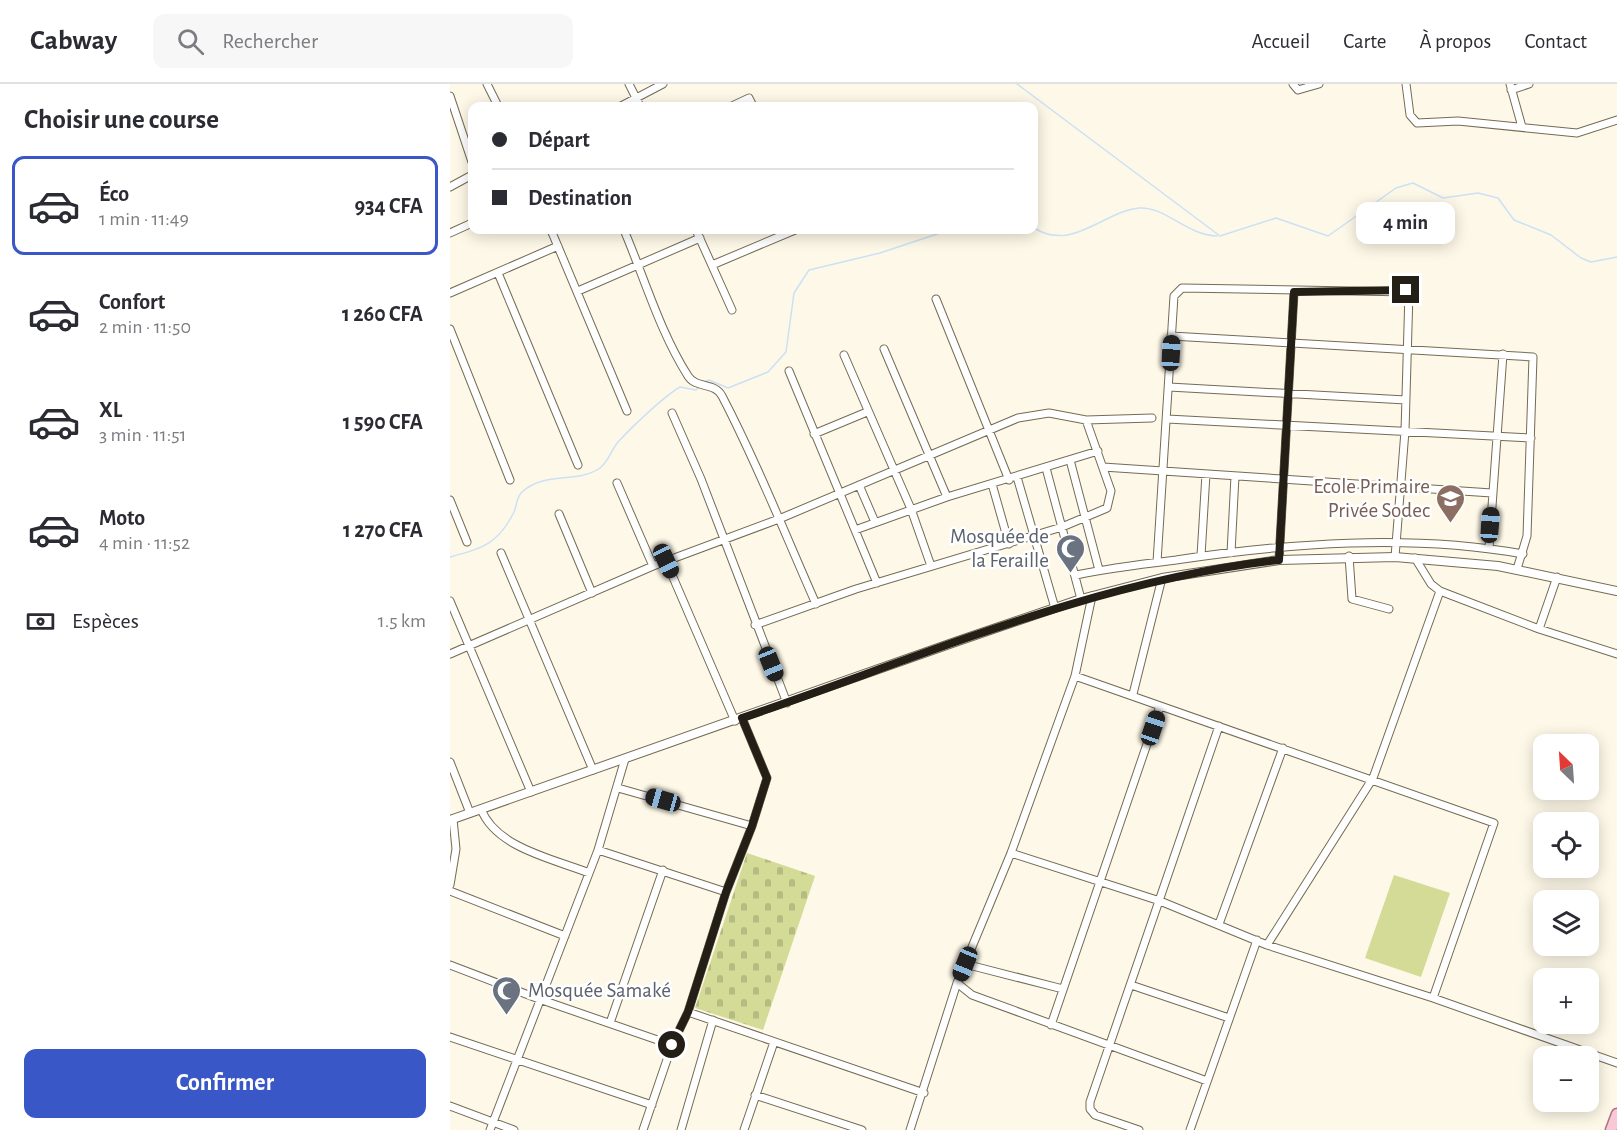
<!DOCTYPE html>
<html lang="fr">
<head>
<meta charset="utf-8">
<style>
	body { margin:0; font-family:"Alegreya Sans",sans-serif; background:#f7f7f7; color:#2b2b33; height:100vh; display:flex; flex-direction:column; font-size:22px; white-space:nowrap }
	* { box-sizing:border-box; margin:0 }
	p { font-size:20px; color:#7c7c81 }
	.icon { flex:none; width:33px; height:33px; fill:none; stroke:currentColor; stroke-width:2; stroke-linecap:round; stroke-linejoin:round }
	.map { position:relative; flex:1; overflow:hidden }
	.details { display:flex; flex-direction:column; background:#fff; width:450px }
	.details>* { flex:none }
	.top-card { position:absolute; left:18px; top:18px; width:570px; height:132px; border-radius:12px; box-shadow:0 3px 15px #0003; display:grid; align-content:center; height:132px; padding:0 24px; background:#fff }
	.needle { width:39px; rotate:335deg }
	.controls { position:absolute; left:1083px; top:650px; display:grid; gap:12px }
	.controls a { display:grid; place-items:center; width:66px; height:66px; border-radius:12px; background:#fff; box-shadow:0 3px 15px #0003; font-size:30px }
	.end { position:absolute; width:27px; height:27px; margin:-14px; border:8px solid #231f16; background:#fff; box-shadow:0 0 0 3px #fff }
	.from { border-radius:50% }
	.bubble { position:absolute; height:42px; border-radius:12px; background:#fff; box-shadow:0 3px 15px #0003; font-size:20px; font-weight:700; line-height:42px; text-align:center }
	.car { position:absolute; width:18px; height:36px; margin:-18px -9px; border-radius:8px; box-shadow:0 0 4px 2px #0007; background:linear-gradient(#222 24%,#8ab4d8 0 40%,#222 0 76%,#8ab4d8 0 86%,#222 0) }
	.top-card b { display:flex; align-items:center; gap:21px; height:57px; font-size:22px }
	.top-card b+b { border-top:2px solid #e1e1e2 }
	.top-card i { width:15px; height:15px; background:#2b2b33 }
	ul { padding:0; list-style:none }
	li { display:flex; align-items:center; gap:18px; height:99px; margin:0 12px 9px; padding:0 12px; border:3px solid transparent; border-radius:12px }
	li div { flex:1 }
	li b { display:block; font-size:22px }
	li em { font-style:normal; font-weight:700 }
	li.active { border-color:#3a57c8 }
	li>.icon { width:54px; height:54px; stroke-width:1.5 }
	h2 { padding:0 24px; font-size:27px; line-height:72px }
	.pay { display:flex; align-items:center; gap:15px; height:66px; padding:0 24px; font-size:22px }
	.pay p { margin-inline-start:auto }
	.button { display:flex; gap:12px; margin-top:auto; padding:12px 24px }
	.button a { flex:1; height:69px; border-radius:12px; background:#3a57c8; color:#fff; font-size:24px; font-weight:700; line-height:69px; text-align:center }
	header { display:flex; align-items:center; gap:36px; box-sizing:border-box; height:84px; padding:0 30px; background:#fff; border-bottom:2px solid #e1e1e2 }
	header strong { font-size:28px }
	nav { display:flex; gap:33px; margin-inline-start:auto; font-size:21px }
	.search { width:420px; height:54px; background:#f7f7f7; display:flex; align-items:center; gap:15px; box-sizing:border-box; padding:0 21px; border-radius:12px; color:#7c7c81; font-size:22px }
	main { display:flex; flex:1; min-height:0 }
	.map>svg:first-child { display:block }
	.green { fill:#d3db97 }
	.cemetery { fill:url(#cemetery-stones) }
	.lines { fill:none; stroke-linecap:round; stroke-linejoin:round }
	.stream { stroke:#cbe1f5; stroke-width:1.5 }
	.minor-casing { stroke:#756b54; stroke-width:9 }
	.tertiary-casing { stroke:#756b54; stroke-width:10 }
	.primary-casing { stroke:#ac7581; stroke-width:13 }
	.minor { stroke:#fff; stroke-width:7 }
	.tertiary { stroke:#fff; stroke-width:8 }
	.primary { stroke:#f9c8d6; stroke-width:10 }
	.route { stroke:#231f16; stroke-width:8 }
	.labels { text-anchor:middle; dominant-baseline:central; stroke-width:5; stroke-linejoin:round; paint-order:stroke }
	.education-label { font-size:21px; fill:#785e54; stroke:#fff; text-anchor:end }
	.worship-label { font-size:21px; fill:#5b616d; stroke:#fff; text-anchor:end }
</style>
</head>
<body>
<header>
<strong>Cabway</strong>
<div class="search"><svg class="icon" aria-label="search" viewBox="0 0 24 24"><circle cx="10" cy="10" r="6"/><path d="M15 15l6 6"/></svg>Rechercher</div>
<nav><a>Accueil</a><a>Carte</a><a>À propos</a><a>Contact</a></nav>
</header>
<main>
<section class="details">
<h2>Choisir une course</h2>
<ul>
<li class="active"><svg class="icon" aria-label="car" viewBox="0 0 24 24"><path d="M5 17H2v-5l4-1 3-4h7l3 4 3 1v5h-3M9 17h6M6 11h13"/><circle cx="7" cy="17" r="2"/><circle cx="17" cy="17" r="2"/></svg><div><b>Éco</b><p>1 min · 11:49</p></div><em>934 CFA</em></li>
<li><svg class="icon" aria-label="car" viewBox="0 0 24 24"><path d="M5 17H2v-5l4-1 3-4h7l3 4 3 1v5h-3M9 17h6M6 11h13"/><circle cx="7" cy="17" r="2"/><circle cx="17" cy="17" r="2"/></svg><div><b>Confort</b><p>2 min · 11:50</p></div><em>1 260 CFA</em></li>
<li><svg class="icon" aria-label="car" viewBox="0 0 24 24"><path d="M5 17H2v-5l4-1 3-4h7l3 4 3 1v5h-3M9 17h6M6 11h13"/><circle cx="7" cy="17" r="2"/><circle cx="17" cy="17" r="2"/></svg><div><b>XL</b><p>3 min · 11:51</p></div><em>1 590 CFA</em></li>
<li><svg class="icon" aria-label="car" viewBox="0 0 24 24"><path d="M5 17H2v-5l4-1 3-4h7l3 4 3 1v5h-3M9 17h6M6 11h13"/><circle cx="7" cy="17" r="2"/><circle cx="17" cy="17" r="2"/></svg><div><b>Moto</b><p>4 min · 11:52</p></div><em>1 270 CFA</em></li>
</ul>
<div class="pay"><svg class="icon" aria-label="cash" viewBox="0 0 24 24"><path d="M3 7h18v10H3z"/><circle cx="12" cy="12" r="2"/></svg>Espèces<p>1.5 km</p></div>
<div class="button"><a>Confirmer</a></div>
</section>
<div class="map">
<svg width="1167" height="1046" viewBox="0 0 1167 1046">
	<defs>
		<pattern id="cemetery-stones" width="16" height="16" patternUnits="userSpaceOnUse" patternTransform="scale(1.5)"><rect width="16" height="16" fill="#d3db97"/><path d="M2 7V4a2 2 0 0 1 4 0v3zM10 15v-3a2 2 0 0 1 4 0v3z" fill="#b5bc81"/></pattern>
	</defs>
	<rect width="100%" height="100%" fill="#fef8e8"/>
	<path class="green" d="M944,791L1000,809L971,893L915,874Z"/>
	<path class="cemetery" d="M297,769L365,792L313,946L245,924Z"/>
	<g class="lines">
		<path class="stream" d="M567,0L770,152L826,134L878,152L946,104L963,99L993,114L1028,109L1048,114L1064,136L1101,151L1131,174L1141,178L1167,173
			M584,144C623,168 652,128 689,124C715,122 736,151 767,152
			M254,298L259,296L278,304L318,288L336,268L344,209L359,186L430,169L499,146
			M0,473C33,464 48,460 64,428C67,421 66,414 72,408C94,387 127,400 150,384C159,377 161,366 168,358C182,343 213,313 230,303L246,306L248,304"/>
		<defs>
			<path id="minor" d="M37,0L48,22
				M179,0L190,22
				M843,0L848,6L869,0
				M956,0L960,31L967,39L1008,37L1127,49L1167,36
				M1060,0L1072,43
				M1061,6L1079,0
				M0,12L22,78
				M171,22L213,0
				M282,22L299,14L303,22
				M0,103L22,91
				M101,146L177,327
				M174,146C194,193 210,248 238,292C246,305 265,298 272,312C307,379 335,450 366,520
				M246,146L282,226
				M0,149L22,139
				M262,181L345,146
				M48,189L128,381
				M128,207L250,154
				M0,209L108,162
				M486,215L559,396
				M0,245L60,396
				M721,252L1083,273L1077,452L1067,485
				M434,265L497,413
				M394,271L461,425L481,482
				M339,287L427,499
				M719,303L956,316
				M222,329L251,395L337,619
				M717,335L1081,354
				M364,350L417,328
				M620,376L649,486
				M653,383L1042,409
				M596,384L631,515
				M567,393L605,524
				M167,399L203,482
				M542,400L559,460
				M409,401L425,438
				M0,416L17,458
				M109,430L142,509
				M405,446L497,413L648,367
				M1039,464L1053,270
				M51,469L143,686
				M781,469L785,392
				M751,472L756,390
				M899,472L902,515L939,525
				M965,474L981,500L990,507L1089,545L1167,570
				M829,476L844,208
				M216,477L285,637
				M707,478L724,212L732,204L959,208L955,347L945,473
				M626,491C659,484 693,480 726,476C839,459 960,450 1073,470
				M0,517L81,708
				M305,541L406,505L612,443L657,424L661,407L636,336
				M1089,545L1107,493
				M0,570L203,482L329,435L568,334L599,329L636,336L702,334
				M625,592L1044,739L983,914
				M683,610L712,494
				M0,678L20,729
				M168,704L302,742
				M31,725C46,764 104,775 139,789
				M148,766L276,808
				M561,769L710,817L817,861L983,914L1167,979
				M0,801L6,765L3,735
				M0,807L115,852
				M769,840L833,664
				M817,861L923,694L990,507
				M515,880L613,905
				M0,881L89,915L222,961
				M507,899L522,911L757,997
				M681,901L779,934
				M238,928L474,1009
				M160,939L213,786
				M601,941L710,622
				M0,953L202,1021
				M305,1011L412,1046
				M0,1022L64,1046
				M40,1046L148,766L175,675
				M193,1046L222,961L238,928L276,808L302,742L317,694L292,634
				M231,1046L263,936
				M294,1046L324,958
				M460,1046L507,899L561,769L625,592L642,512
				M689,1046L645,1031L640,1025V1018L769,642
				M740,1046L807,856"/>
			<path id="tertiary" d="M0,736L508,557L631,515L712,494L829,476L945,473L1048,482L1167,507"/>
			<path id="primary" d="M1161,1046L1167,1030"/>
		</defs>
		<use href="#minor" class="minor-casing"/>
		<use href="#tertiary" class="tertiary-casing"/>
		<use href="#primary" class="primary-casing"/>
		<use href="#minor" class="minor"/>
		<use href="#tertiary" class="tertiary"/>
		<use href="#primary" class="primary"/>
	</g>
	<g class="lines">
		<path class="route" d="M222,961L238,928L276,808L302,742L317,694L292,634C469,574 642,497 829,476L844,208L956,206"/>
	</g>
	<defs>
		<symbol id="school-pin" viewBox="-11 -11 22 30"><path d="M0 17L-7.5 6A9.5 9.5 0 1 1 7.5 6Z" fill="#8d6e63" stroke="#fff"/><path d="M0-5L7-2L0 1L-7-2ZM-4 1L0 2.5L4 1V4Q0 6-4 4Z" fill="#fff"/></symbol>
		<symbol id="mosque-pin" viewBox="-11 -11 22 30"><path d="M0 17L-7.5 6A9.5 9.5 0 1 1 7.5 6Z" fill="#6b7280" stroke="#fff"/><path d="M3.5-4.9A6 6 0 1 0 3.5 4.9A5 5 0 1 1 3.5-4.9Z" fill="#fff"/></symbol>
	</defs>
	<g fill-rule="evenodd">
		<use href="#school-pin" x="984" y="398" width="33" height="45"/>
		<use href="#mosque-pin" x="604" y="448" width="33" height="45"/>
		<use href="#mosque-pin" x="40" y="890" width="33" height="45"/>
	</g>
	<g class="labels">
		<g class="education-label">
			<text x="980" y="402">Ecole Primaire<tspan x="980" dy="24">Privée Sodec</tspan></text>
		</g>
		<g class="worship-label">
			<text x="599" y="452">Mosquée de<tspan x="599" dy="24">la Feraille</tspan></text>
			<text x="78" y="906" text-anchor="start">Mosquée Samaké</text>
		</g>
	</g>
</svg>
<div class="controls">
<a><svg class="needle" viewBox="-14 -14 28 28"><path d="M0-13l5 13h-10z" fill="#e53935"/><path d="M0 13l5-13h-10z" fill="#7c7c81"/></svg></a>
<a><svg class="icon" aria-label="locate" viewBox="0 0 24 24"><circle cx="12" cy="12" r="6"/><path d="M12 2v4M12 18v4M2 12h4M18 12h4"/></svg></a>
<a><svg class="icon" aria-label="layers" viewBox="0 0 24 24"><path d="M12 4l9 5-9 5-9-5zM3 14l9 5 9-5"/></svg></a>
<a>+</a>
<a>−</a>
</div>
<i class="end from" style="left:222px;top:961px"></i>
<i class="end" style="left:956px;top:206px"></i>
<div class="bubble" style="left:906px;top:118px;width:99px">4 min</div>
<i class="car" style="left:721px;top:269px;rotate:3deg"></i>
<i class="car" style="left:1040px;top:441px;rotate:4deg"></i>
<i class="car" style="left:216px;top:477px;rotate:155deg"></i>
<i class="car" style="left:321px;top:580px;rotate:158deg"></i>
<i class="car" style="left:703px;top:644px;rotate:19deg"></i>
<i class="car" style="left:213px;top:716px;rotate:286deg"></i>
<i class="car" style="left:515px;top:880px;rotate:202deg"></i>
<div class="top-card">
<b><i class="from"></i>Départ</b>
<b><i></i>Destination</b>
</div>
</div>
</main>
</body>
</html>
